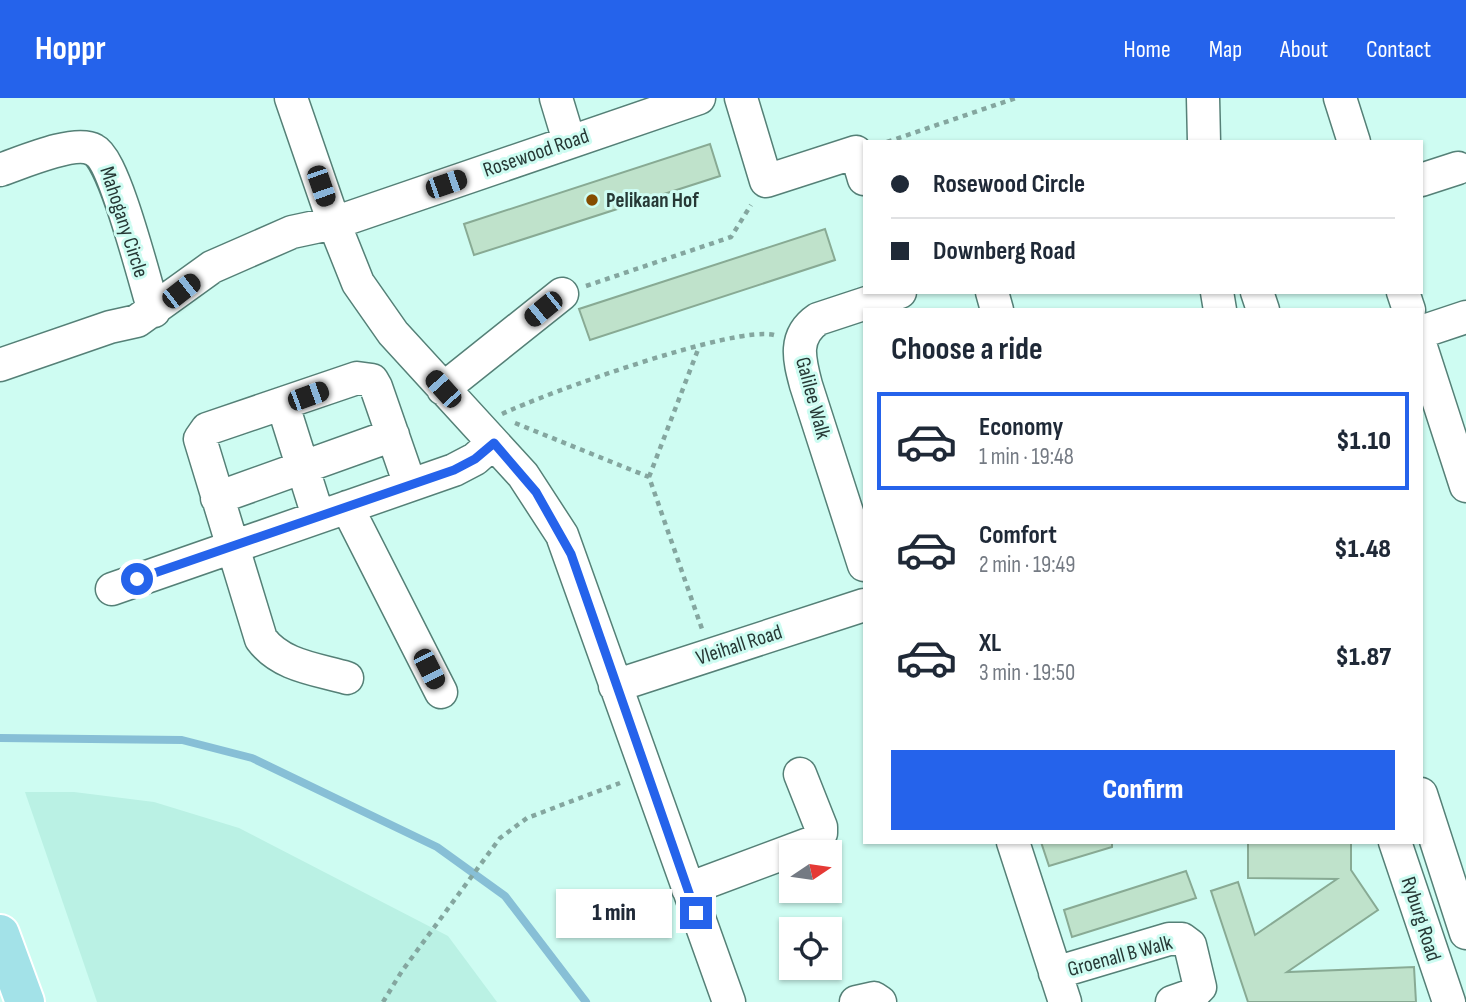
<!DOCTYPE html>
<html lang="en">
<head>
<meta charset="utf-8">
<style>
	body { margin:0; font-family:"Sofia Sans Condensed",sans-serif; background:#f2f2f3; color:#1f2937; height:100vh; display:flex; flex-direction:column; font-size:26px; white-space:nowrap }
	* { box-sizing:border-box; margin:0 }
	p { font-size:23px; color:#747a83 }
	.icon { flex:none; width:38px; height:38px; fill:none; stroke:currentColor; stroke-width:2; stroke-linecap:round; stroke-linejoin:round }
	.map { position:relative; flex:1; overflow:hidden }
	.side { position:absolute; left:863px; top:210px; width:560px; height:536px; display:flex; flex-direction:column; background:#fff; border-radius:0px; box-shadow:0 2px 5px #0004 }
	.side>* { flex:none }
	.guide { position:absolute; left:863px; top:42px; width:560px; height:154px; border-radius:0px; box-shadow:0 2px 5px #0004; display:grid; align-content:center; height:154px; padding:0 28px; background:#fff }
	.needle { width:46px; rotate:77deg }
	.buttons { position:absolute; left:779px; top:742px; display:grid; gap:14px }
	.buttons a { display:grid; place-items:center; width:63px; height:63px; border-radius:0px; background:#fff; box-shadow:0 2px 5px #0004; font-size:35px }
	.end { position:absolute; width:32px; height:32px; margin:-16px; border:9px solid #2563eb; background:#fff; box-shadow:0 0 0 4px #fff }
	.from { border-radius:50% }
	.bubble { position:absolute; height:49px; border-radius:0px; background:#fff; box-shadow:0 2px 5px #0004; font-size:23px; font-weight:800; line-height:49px; text-align:center }
	.car { position:absolute; width:21px; height:42px; margin:-21px -10px; border-radius:9px; box-shadow:0 0 5px 2px #0007; background:linear-gradient(#222 24%,#8ab4d8 0 40%,#222 0 76%,#8ab4d8 0 86%,#222 0) }
	.guide b { display:flex; align-items:center; gap:24px; height:66px; font-size:26px }
	.guide b+b { border-top:2px solid #e0e1e3 }
	.guide i { width:18px; height:18px; background:#1f2937 }
	ul { padding:0; list-style:none }
	li { display:flex; align-items:center; gap:21px; height:98px; margin:0 14px 10px; padding:0 14px; border:4px solid transparent; border-radius:0px }
	li div { flex:1 }
	li b { display:block; font-size:26px }
	li em { font-style:normal; font-weight:800 }
	li.selected { border-color:#2563eb }
	li>.icon { width:63px; height:63px; stroke-width:1.5 }
	h2 { padding:0 28px; font-size:32px; line-height:84px }
	.primary-button { display:flex; gap:14px; margin-top:auto; padding:14px 28px }
	.primary-button a { flex:1; height:80px; border-radius:0px; background:#2563eb; color:#fff; font-size:28px; font-weight:800; line-height:80px; text-align:center }
	header { display:flex; align-items:center; gap:42px; box-sizing:border-box; height:98px; padding:0 35px; background:#2563eb; color:#fff }
	header strong { font-size:33px }
	nav { display:flex; gap:38px; margin-inline-start:auto; font-size:24px }
	.map>svg:first-child { display:block }
	.built { fill:#baf1e4 }
	.lines { fill:none; stroke-linecap:round; stroke-linejoin:round }
	.stream { stroke:#87bfd6; stroke-width:8 }
	.building { fill:#bfe2cb; stroke:#88aa94; stroke-width:2 }
	.minor-casing { stroke:#558077; stroke-width:35 }
	.major-casing { stroke:#fff; stroke-width:42 }
	.path { stroke:#84a69f; stroke-width:4.5; stroke-dasharray:5 5; stroke-linecap:butt }
	.minor { stroke:#fff; stroke-width:32 }
	.major { stroke:#a3e2e8; stroke-width:38 }
	.route { stroke:#2563eb; stroke-width:9 }
	.poi-dot { fill:#854c00; stroke:#cefcf2; stroke-width:2.5 }
	.labels { text-anchor:middle; dominant-baseline:central; stroke-width:6; stroke-linejoin:round; paint-order:stroke }
	.street-label { font-size:21px; fill:#263835; stroke:#cefcf2 }
	.poi-label { font-size:21px; font-weight:bold; fill:#263835; stroke:#cefcf2; text-anchor:start }
</style>
</head>
<body>
<header>
<strong>Hoppr</strong>
<nav><a>Home</a><a>Map</a><a>About</a><a>Contact</a></nav>
</header>
<div class="map">
<svg width="1466" height="904" viewBox="0 0 1466 904">
	<rect width="100%" height="100%" fill="#cefcf2"/>
	<path class="built" d="M25,694H74L154,704L239,730L448,838L497,904H97Z"/>
	<g class="lines">
		<path class="stream" d="M0,640L182,642L252,660L437,749L505,798L586,904"/>
	</g>
	<path class="building" d="M710,46L720,78L474,157L464,126Z
		M825,131L835,162L590,242L579,211Z
		M1041,744H1112V749L1049,768Z
		M1248,744H1351V772L1378,812L1287,874L1414,869L1416,904H1248L1211,793L1238,784L1255,837L1337,781L1248,780Z
		M1186,773L1196,800L1072,839L1064,812Z"/>
	<g class="lines">
		<defs>
			<path id="minor" d="M291,0L334,125L358,185L393,235L523,377L562,437L729,904
				M556,0L569,43
				M741,0L766,83L856,54L864,81
				M1203,0L1204,44
				M1340,0L1354,44
				M0,72C21,65 75,41 94,52C115,62 145,185 154,213
				M1421,82L1458,70
				M992,194L997,212
				M1217,194L1220,212
				M1257,194L1263,212
				M1403,194L1409,212
				M1421,234L1466,219
				M1421,249L1466,388
				M0,267L110,229L137,223L212,169L292,134L334,125L699,0
				M443,291L562,196
				M283,307L318,418
				M217,400L393,337
				M347,409L441,594
				M864,467L806,287C799,261 793,238 818,221L900,194
				M112,491L454,372L475,361L493,345
				M347,580C316,571 281,568 261,541L200,341L207,331L357,280L372,282L376,289L410,387
				M615,588L864,507
				M1421,696L1466,835
				M1013,744L1065,904
				M1395,744L1449,904
				M688,791L814,744L821,735V729L800,676
				M1055,875L1169,841H1182L1190,847L1200,889L1192,897L1172,904
				M856,904L874,900L880,904"/>
			<path id="major" d="M0,836L25,904"/>
		</defs>
		<use href="#minor" class="minor-casing"/>
		<use href="#major" class="major-casing"/>
		<path class="path" d="M887,44L1016,0
			M586,188L731,139L751,107
			M502,316C546,295 735,227 774,237
			M515,325L649,379L702,531
			M649,379L699,249
			M383,904L402,873L500,740L527,720L620,685"/>
		<use href="#minor" class="minor"/>
		<use href="#major" class="major"/>
	</g>
	<g class="lines">
		<path class="route" d="M137,481L454,372L475,361L494,345L536,394L571,456L696,815"/>
	</g>
	<circle class="poi-dot" cx="592" cy="102" r="7"/>
	<g class="labels">
		<g class="street-label">
			<text transform="translate(536 55) rotate(-19)">Rosewood Road</text>
			<text transform="translate(124 124) rotate(72)">Mahogany Circle</text>
			<text transform="translate(813 300) rotate(75)">Galilee Walk</text>
			<text transform="translate(739 547) rotate(-18)">Vleihall Road</text>
			<text transform="translate(1421 821) rotate(72)">Ryburg Road</text>
			<text transform="translate(1120 858) rotate(-15)">Groenall B Walk</text>
		</g>
		<g class="poi-label">
			<text x="606" y="102">Pelikaan Hof</text>
		</g>
	</g>
</svg>
<div class="buttons">
<a><svg class="needle" viewBox="-14 -14 28 28"><path d="M0-13l5 13h-10z" fill="#e53935"/><path d="M0 13l5-13h-10z" fill="#747a83"/></svg></a>
<a><svg class="icon" aria-label="locate" viewBox="0 0 24 24"><circle cx="12" cy="12" r="6"/><path d="M12 2v4M12 18v4M2 12h4M18 12h4"/></svg></a>
</div>
<i class="end from" style="left:137px;top:481px"></i>
<i class="end" style="left:696px;top:815px"></i>
<div class="bubble" style="left:556px;top:791px;width:116px">1 min</div>
<i class="car" style="left:446px;top:86px;rotate:71deg"></i>
<i class="car" style="left:321px;top:88px;rotate:161deg"></i>
<i class="car" style="left:181px;top:193px;rotate:52deg"></i>
<i class="car" style="left:543px;top:211px;rotate:231deg"></i>
<i class="car" style="left:443px;top:291px;rotate:318deg"></i>
<i class="car" style="left:308px;top:298px;rotate:70deg"></i>
<i class="car" style="left:429px;top:571px;rotate:153deg"></i>
<div class="guide">
<b><i class="from"></i>Rosewood Circle</b>
<b><i></i>Downberg Road</b>
</div>
<section class="side">
<h2>Choose a ride</h2>
<ul>
<li class="selected"><svg class="icon" aria-label="car" viewBox="0 0 24 24"><path d="M5 17H2v-5l4-1 3-4h7l3 4 3 1v5h-3M9 17h6M6 11h13"/><circle cx="7" cy="17" r="2"/><circle cx="17" cy="17" r="2"/></svg><div><b>Economy</b><p>1 min · 19:48</p></div><em>$1.10</em></li>
<li><svg class="icon" aria-label="car" viewBox="0 0 24 24"><path d="M5 17H2v-5l4-1 3-4h7l3 4 3 1v5h-3M9 17h6M6 11h13"/><circle cx="7" cy="17" r="2"/><circle cx="17" cy="17" r="2"/></svg><div><b>Comfort</b><p>2 min · 19:49</p></div><em>$1.48</em></li>
<li><svg class="icon" aria-label="car" viewBox="0 0 24 24"><path d="M5 17H2v-5l4-1 3-4h7l3 4 3 1v5h-3M9 17h6M6 11h13"/><circle cx="7" cy="17" r="2"/><circle cx="17" cy="17" r="2"/></svg><div><b>XL</b><p>3 min · 19:50</p></div><em>$1.87</em></li>
</ul>
<div class="primary-button"><a>Confirm</a></div>
</section>
</div>
</body>
</html>
